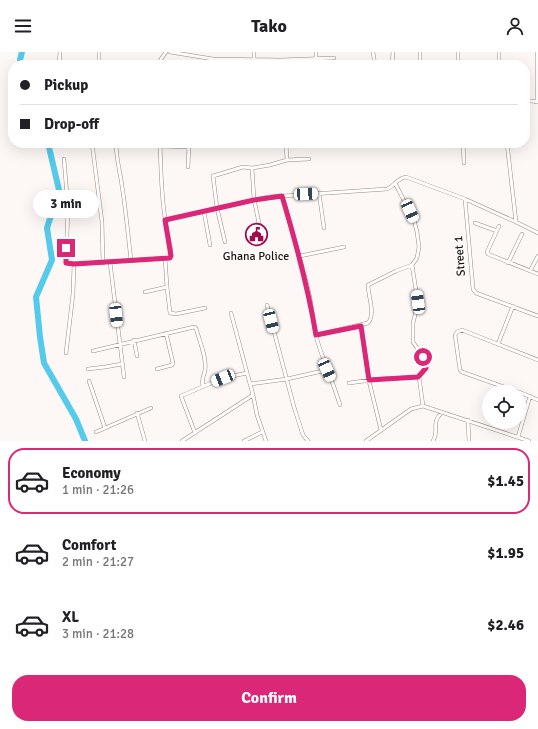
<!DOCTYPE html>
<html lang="en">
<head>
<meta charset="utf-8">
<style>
	body { margin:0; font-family:Signika,sans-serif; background:#f6f6f6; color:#202124; height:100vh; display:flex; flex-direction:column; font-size:15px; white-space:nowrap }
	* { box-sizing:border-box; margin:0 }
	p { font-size:13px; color:#757577 }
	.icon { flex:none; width:22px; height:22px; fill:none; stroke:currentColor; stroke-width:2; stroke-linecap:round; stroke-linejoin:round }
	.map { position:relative; height:389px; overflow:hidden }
	.side { display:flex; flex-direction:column; background:#fff; flex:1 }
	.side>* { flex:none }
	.hud { position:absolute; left:8px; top:8px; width:522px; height:88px; border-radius:16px; box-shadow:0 4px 16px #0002; display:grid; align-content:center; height:88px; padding:0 12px; background:#fff }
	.fabs { position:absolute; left:482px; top:333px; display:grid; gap:8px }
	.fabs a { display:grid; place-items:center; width:44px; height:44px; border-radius:50%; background:#fff; box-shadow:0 4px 16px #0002; font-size:20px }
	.end { position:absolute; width:18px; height:18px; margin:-9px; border:5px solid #db2777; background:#fff; box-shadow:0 0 0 2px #fff }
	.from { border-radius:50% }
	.bubble { position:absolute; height:28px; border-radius:14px; background:#fff; box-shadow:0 4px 16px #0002; font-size:13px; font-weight:700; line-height:28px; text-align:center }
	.car { position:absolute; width:12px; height:24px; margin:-12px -6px; border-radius:5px; box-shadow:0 0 3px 1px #0007; background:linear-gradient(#fff 24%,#345 0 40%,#fff 0 76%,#345 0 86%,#fff 0) }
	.hud b { display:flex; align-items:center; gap:14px; height:38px; font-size:15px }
	.hud b+b { border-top:1px solid #e0e0e0 }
	.hud i { width:10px; height:10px; background:#202124 }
	ul { padding:7px 0 0; list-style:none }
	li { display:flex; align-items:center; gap:12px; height:66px; margin:0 8px 6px; padding:0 4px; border:2px solid transparent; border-radius:16px }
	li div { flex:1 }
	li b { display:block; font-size:15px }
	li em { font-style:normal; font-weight:700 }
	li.active { border-color:#db2777 }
	li>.icon { width:36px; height:36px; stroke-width:1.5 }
	.action { display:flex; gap:8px; margin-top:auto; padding:8px 12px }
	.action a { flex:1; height:46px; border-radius:16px; background:#db2777; color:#fff; font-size:16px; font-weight:700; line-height:46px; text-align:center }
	header { display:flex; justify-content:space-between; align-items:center; height:52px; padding:0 12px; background:#fff; font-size:18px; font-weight:700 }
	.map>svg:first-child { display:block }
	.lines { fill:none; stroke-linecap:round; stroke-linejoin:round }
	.river { stroke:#54caec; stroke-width:6 }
	.minor-casing { stroke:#a0897c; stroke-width:4 }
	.minor { stroke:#fff; stroke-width:3 }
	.route { stroke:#db2777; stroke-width:5 }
	.labels { text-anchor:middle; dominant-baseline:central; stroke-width:3; stroke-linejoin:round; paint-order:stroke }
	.poi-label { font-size:12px; fill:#1f1611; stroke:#fff }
	.street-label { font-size:12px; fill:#1f1611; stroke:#fff }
</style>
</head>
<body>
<header><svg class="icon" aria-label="menu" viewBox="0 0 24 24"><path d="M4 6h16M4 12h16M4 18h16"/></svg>Tako<svg class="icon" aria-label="person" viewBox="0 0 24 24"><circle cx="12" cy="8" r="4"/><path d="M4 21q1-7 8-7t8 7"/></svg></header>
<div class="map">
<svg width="538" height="389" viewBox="0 0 538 389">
	<rect width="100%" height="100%" fill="#fdf7f5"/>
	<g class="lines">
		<path class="river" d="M22,13L20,8L22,0
			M48,91L59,138L47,176L52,208L36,245L40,285L44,311L76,367L85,389"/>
		<defs>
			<path id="minor" d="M99,0V10
				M170,0L213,7L280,8L334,6
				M254,0V8
				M373,0L375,13
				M420,0V13
				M458,0V13
				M499,0V12
				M316,7V0
				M59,13L60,0
				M81,13L83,10H117V13
				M159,13L161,7L166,0
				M392,13L393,0
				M477,13L499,12
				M525,48L538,50
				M537,50V0
				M92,91L102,170L103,211
				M116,91C116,106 120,119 122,134C126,159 128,183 131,208
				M286,91L287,108
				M424,91V93
				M463,91L464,111
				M507,91L516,170
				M160,94L189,95
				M64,107L68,156L66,211L74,212L169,206L171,203C171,191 166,179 165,166C161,141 161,116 160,91
				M188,115L189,91
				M252,116L254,147L260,176
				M395,131L414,168L417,180L419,195L417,206L412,213L418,251L413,271V290L422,303L426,316L419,325L423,354
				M319,141L324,176
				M282,144C291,176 301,208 309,241C312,255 313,270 316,284C322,307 333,329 340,353
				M465,147L473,237L476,241L538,264
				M204,160L210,193
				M165,168L268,145L387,137C395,134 397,126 406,125L465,147L516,170L538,181
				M475,171L497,179
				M499,174L487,200L488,202L538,222
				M225,190L217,156L213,124L243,115L252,116L270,113L287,108L309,107
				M300,204L344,195
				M165,206L167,235L170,261L176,262L205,256
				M110,210L124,325
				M508,211L522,182
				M530,219L538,204
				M145,240L167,235
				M267,253L294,355L303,383L308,389
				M231,261L253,343L257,363L266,389
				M361,274L369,329L381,378
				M316,283L368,271C376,262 368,244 368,233L396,219L412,213
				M134,288L137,304
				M498,292L513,254
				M93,299L194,275L196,276C199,288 207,305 205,318C204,325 201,326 203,334
				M66,301L73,242L74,212
				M88,317L105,315L122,312
				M157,317L172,313L173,311L166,281
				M89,329L105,376
				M349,331L379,327L419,325
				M250,332L287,327L327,318
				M518,340L462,320L460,318L455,283L457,280L462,278L538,308
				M519,340L538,348
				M137,361L145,389
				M468,368L469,389
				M96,380L151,356
				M195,381L181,344L223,326L247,321
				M518,385L530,344
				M182,389L253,343
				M244,389L262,380
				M366,389L411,357L423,354L529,389
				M433,389C440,378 430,372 442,360"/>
		</defs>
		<use href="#minor" class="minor-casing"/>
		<use href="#minor" class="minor"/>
	</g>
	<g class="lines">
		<path class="route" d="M66,196V211L74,212L170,206L171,204L165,168L254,148L282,144C296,191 308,235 316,283L361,274L369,328L418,325L426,316L423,305"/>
	</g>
	<defs>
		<symbol id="civic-ring" viewBox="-11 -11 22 22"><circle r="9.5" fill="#fff" stroke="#a10b4d" stroke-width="1.5"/><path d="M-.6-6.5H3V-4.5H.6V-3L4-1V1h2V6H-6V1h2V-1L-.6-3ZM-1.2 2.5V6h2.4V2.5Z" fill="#a10b4d"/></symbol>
	</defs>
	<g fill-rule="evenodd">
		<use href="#civic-ring" x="244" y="170" width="25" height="25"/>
	</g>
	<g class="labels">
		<g class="poi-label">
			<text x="256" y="204">Ghana Police</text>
		</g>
		<g class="street-label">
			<text transform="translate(460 204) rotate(-94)">Street 1</text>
		</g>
	</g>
</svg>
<div class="fabs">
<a><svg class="icon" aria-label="locate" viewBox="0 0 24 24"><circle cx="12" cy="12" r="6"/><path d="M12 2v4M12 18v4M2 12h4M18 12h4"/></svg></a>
</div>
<i class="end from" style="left:423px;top:305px"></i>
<i class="end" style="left:66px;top:196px"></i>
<div class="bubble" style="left:33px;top:138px;width:66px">3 min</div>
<i class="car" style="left:306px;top:142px;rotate:87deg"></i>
<i class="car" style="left:410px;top:159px;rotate:156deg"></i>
<i class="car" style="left:418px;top:250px;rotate:352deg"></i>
<i class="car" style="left:116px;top:263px;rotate:174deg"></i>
<i class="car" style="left:271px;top:269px;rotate:166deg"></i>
<i class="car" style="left:327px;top:318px;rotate:156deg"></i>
<i class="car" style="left:223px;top:326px;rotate:248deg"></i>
<div class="hud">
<b><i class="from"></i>Pickup</b>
<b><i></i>Drop-off</b>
</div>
</div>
<section class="side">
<ul>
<li class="active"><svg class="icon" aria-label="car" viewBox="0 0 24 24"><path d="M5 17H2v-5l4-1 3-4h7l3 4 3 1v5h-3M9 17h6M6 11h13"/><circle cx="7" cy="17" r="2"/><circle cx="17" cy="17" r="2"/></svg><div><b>Economy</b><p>1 min · 21:26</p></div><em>$1.45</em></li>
<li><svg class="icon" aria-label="car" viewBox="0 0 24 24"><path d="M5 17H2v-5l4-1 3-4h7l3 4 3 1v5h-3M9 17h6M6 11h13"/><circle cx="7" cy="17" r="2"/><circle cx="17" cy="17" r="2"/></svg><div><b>Comfort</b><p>2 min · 21:27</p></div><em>$1.95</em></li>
<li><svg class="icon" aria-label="car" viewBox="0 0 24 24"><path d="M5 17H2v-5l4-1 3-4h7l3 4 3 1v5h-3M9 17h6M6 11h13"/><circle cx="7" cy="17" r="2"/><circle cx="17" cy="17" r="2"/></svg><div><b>XL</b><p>3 min · 21:28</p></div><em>$2.46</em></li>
</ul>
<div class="action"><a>Confirm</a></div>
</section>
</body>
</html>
